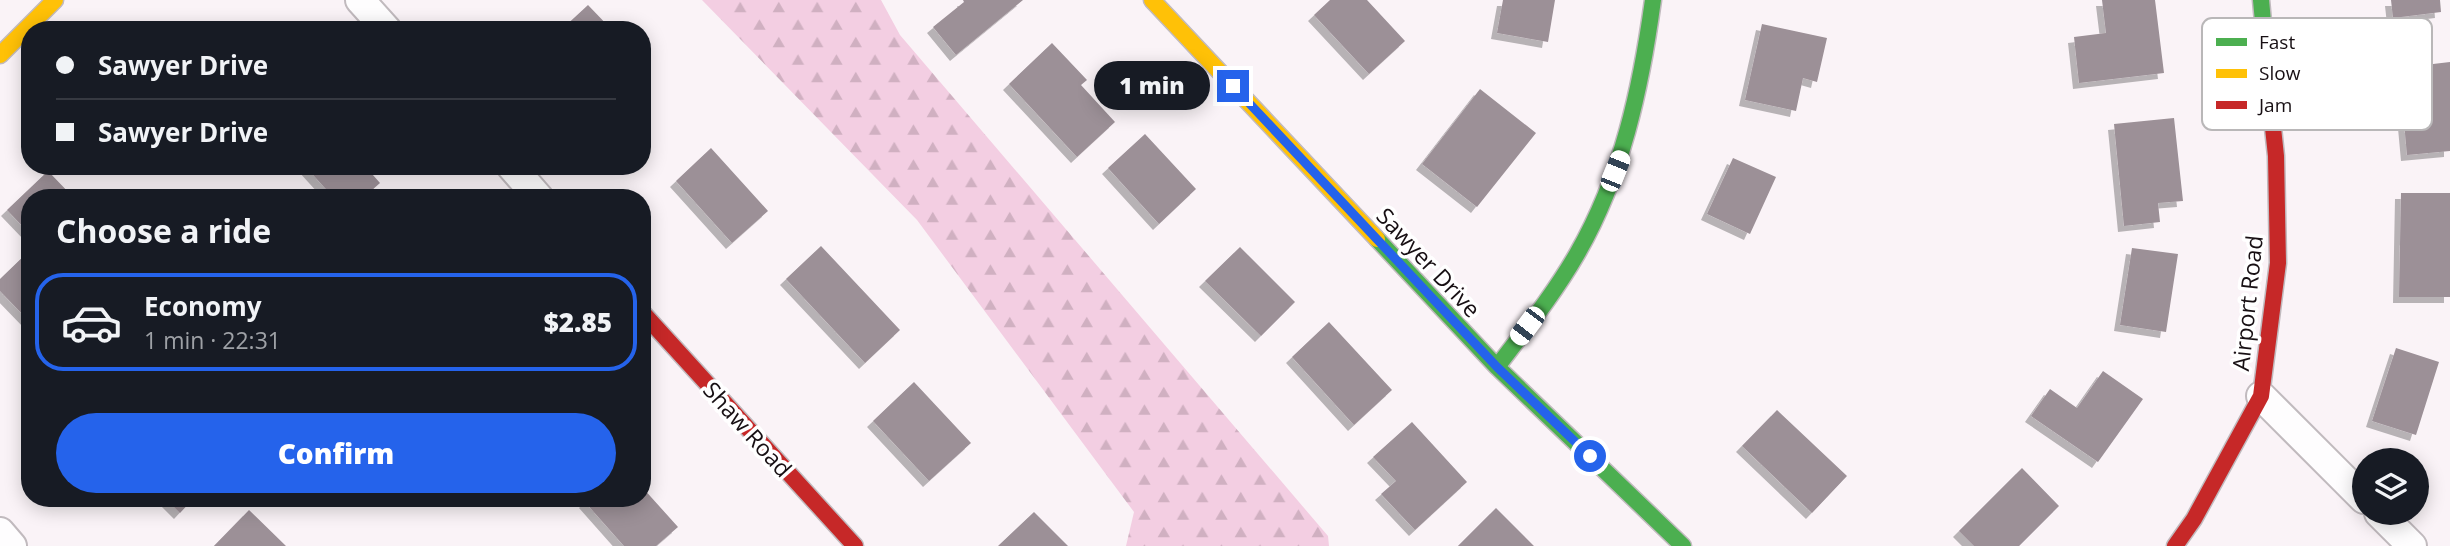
<!DOCTYPE html>
<html lang="en">
<head>
<meta charset="utf-8">
<style>
	body { margin:0; font-family:"Open Sans",sans-serif; background:#242831; color:#f1f3f6; height:100vh; display:flex; flex-direction:column; font-size:26px; white-space:nowrap }
	* { box-sizing:border-box; margin:0 }
	p { font-size:23px; color:#9ea1a6 }
	.icon { flex:none; width:38px; height:38px; fill:none; stroke:currentColor; stroke-width:2; stroke-linecap:round; stroke-linejoin:round }
	.map { position:relative; flex:1; overflow:hidden }
	.sheet { position:absolute; left:21px; top:189px; width:630px; height:318px; display:flex; flex-direction:column; background:#171b24; border-radius:28px; box-shadow:0 4px 18px #0003 }
	.sheet>* { flex:none }
	.hud { position:absolute; left:21px; top:21px; width:630px; height:154px; border-radius:28px; box-shadow:0 4px 18px #0003; display:grid; align-content:center; height:154px; padding:0 35px; background:#171b24 }
	.controls { position:absolute; left:2352px; top:448px; display:grid; gap:14px }
	.controls a { display:grid; place-items:center; width:77px; height:77px; border-radius:50%; background:#171b24; box-shadow:0 4px 18px #0003; font-size:35px }
	.end { position:absolute; width:32px; height:32px; margin:-16px; border:9px solid #2563eb; background:#fff; box-shadow:0 0 0 4px #fff }
	.from { border-radius:50% }
	.bubble { position:absolute; height:49px; border-radius:24px; background:#171b24; box-shadow:0 4px 18px #0003; font-size:23px; font-weight:800; line-height:49px; text-align:center }
	.car { position:absolute; width:21px; height:42px; margin:-21px -10px; border-radius:9px; box-shadow:0 0 5px 2px #0007; background:linear-gradient(#fff 24%,#345 0 40%,#fff 0 76%,#345 0 86%,#fff 0) }
	.hud b { display:flex; align-items:center; gap:24px; height:66px; font-size:26px }
	.hud b+b { border-top:2px solid #363941 }
	.hud i { width:18px; height:18px; background:#f1f3f6 }
	ul { padding:0; list-style:none }
	li { display:flex; align-items:center; gap:21px; height:98px; margin:0 14px 10px; padding:0 21px; border:4px solid transparent; border-radius:28px }
	li div { flex:1 }
	li b { display:block; font-size:26px }
	li em { font-style:normal; font-weight:800 }
	li.selected { border-color:#2563eb }
	li>.icon { width:63px; height:63px; stroke-width:1.5 }
	h2 { padding:0 35px; font-size:32px; line-height:84px }
	.primary-button { display:flex; gap:14px; margin-top:auto; padding:14px 35px }
	.primary-button a { flex:1; height:80px; border-radius:42px; background:#2563eb; color:#fff; font-size:28px; font-weight:800; line-height:80px; text-align:center }
	.map>svg:first-child { display:block }
	.forest { fill:url(#forest-firs) }
	.building { fill:#9c9097; filter:url(#shadow) }
	.lines { fill:none; stroke-linecap:round; stroke-linejoin:round }
	.street-casing { stroke:#c1babe; stroke-width:32 }
	.fast-casing { stroke:#c1babe; stroke-width:19 }
	.slow-casing { stroke:#c1babe; stroke-width:19 }
	.jam-casing { stroke:#c1babe; stroke-width:19 }
	.street { stroke:#fefdfe; stroke-width:28 }
	.fast { stroke:#4caf50; stroke-width:16 }
	.slow { stroke:#ffc107; stroke-width:16 }
	.jam { stroke:#c62828; stroke-width:16 }
	.route { stroke:#2563eb; stroke-width:9 }
	.labels { text-anchor:middle; dominant-baseline:central; stroke-width:7; stroke-linejoin:round; paint-order:stroke }
	.street-label { font-size:23px; fill:#170f13; stroke:#fff }
	.key { fill:#fff; stroke:#b9b7b8; stroke-width:2 }
	.key-label { font-size:19px; fill:#170f13 }
</style>
</head>
<body>
<div class="map">
<svg width="2450" height="546" viewBox="0 0 2450 546">
	<defs>
		<pattern id="forest-firs" width="22" height="20" patternUnits="userSpaceOnUse" patternTransform="scale(1.75)"><rect width="22" height="20" fill="#f3cee2"/><path d="M5 1l3.5 6h-7zM16 11l3.5 6h-7z" fill="#d0b0c1"/></pattern>
		<filter id="shadow"><feDropShadow dx="-6" dy="6" stdDeviation="0" flood-color="#0004"/></filter>
	</defs>
	<rect width="100%" height="100%" fill="#faf3f7"/>
	<path class="forest" d="M702,0H881L900,35L1328,536L1329,546H1126L1134,512L917,220Z"/>
	<path class="building" d="M963,0H1023L956,55L933,27L964,2Z
		M1330,0H1367L1405,41L1369,74L1314,15Z
		M1503,0H1555L1548,42L1497,33Z
		M2102,0H2155L2164,73L2079,83L2074,37L2106,33Z
		M2391,0H2440L2441,12L2393,18Z
		M588,5L612,30H561Z
		M1762,24L1827,38L1817,82L1803,78L1796,111L1745,100Z
		M1052,43L1087,80L1081,85L1115,122L1077,157L1009,84Z
		M2450,62V151L2407,155L2399,68Z
		M1480,89L1536,133L1477,207L1422,164Z
		M2174,118L2183,201L2158,203L2160,222L2124,226L2114,124Z
		M1145,134L1196,189L1159,224L1108,168Z
		M711,148L768,211L732,243L676,181Z
		M1733,158L1776,177L1750,234L1707,214Z
		M305,166H365L380,183L363,198H334Z
		M48,171L74,198H30V234L7,210Z
		M2401,193H2450V297H2399Z
		M821,246L900,330L865,363L786,279Z
		M1240,247L1295,302L1261,336L1205,281Z
		M2132,248L2178,254L2166,332L2120,325Z
		M27,253L30,256V322L0,291V279Z
		M1329,322L1392,390L1354,425L1292,357Z
		M2396,348L2439,362L2416,435L2372,421Z
		M2103,371L2143,399L2098,462L2031,416L2050,389L2077,408Z
		M914,382L971,443L929,481L873,421Z
		M1777,410L1847,476L1812,513L1742,446Z
		M1412,422L1467,482L1415,530L1381,494L1396,481L1373,457Z
		M2022,468L2059,506L2019,546H1974L1959,531Z
		M642,487L678,527L656,546H624L585,502L588,499H642Z
		M166,499H193L180,513Z
		M1496,508L1534,546H1458Z
		M249,510L286,546H214Z
		M1034,512L1068,546H998Z"/>
	<g class="lines">
		<defs>
			<path id="street" d="M360,0L387,30
				M511,166L539,198
				M2261,396L2364,499
				M2379,513L2412,546
				M0,532L12,546"/>
			<path id="fast" d="M2261,0L2271,109
				M1377,239L1497,367L1683,546
				M1497,367C1525,330 1554,294 1577,254C1622,176 1641,88 1653,0"/>
			<path id="slow" d="M1152,0L1377,239
				M0,55L55,0"/>
			<path id="jam" d="M642,312L855,546
				M2175,546L2194,519L2261,396L2278,263L2276,156L2271,109"/>
		</defs>
		<use href="#street" class="street-casing"/>
		<use href="#fast" class="fast-casing"/>
		<use href="#slow" class="slow-casing"/>
		<use href="#jam" class="jam-casing"/>
		<use href="#street" class="street"/>
		<use href="#fast" class="fast"/>
		<use href="#slow" class="slow"/>
		<use href="#jam" class="jam"/>
	</g>
	<g class="lines">
		<path class="route" d="M1233,86L1497,367L1590,456"/>
	</g>
	<g class="labels">
		<g class="street-label">
			<text transform="translate(1429 262) rotate(47)">Sawyer Drive</text>
			<text transform="translate(2247 303) rotate(-84)">Airport Road</text>
			<text transform="translate(748 429) rotate(48)">Shaw Road</text>
		</g>
	</g>
	<rect x="2202" y="18" width="230" height="112" rx="10" class="key"/>
	<rect x="2216" y="38" width="31" height="8" fill="#4caf50"/>
	<rect x="2216" y="69" width="31" height="9" fill="#ffc107"/>
	<rect x="2216" y="101" width="31" height="8" fill="#c62828"/>
	<g class="key-label">
		<text x="2259" y="49">Fast</text>
		<text x="2259" y="80">Slow</text>
		<text x="2259" y="112">Jam</text>
	</g>
</svg>
<div class="controls">
<a><svg class="icon" aria-label="layers" viewBox="0 0 24 24"><path d="M12 4l9 5-9 5-9-5zM3 14l9 5 9-5"/></svg></a>
</div>
<i class="end from" style="left:1590px;top:456px"></i>
<i class="end" style="left:1233px;top:86px"></i>
<div class="bubble" style="left:1094px;top:61px;width:116px">1 min</div>
<i class="car" style="left:1615px;top:171px;rotate:22deg"></i>
<i class="car" style="left:1527px;top:326px;rotate:217deg"></i>
<div class="hud">
<b><i class="from"></i>Sawyer Drive</b>
<b><i></i>Sawyer Drive</b>
</div>
<section class="sheet">
<h2>Choose a ride</h2>
<ul>
<li class="selected"><svg class="icon" aria-label="car" viewBox="0 0 24 24"><path d="M5 17H2v-5l4-1 3-4h7l3 4 3 1v5h-3M9 17h6M6 11h13"/><circle cx="7" cy="17" r="2"/><circle cx="17" cy="17" r="2"/></svg><div><b>Economy</b><p>1 min · 22:31</p></div><em>$2.85</em></li>
</ul>
<div class="primary-button"><a>Confirm</a></div>
</section>
</div>
</body>
</html>
